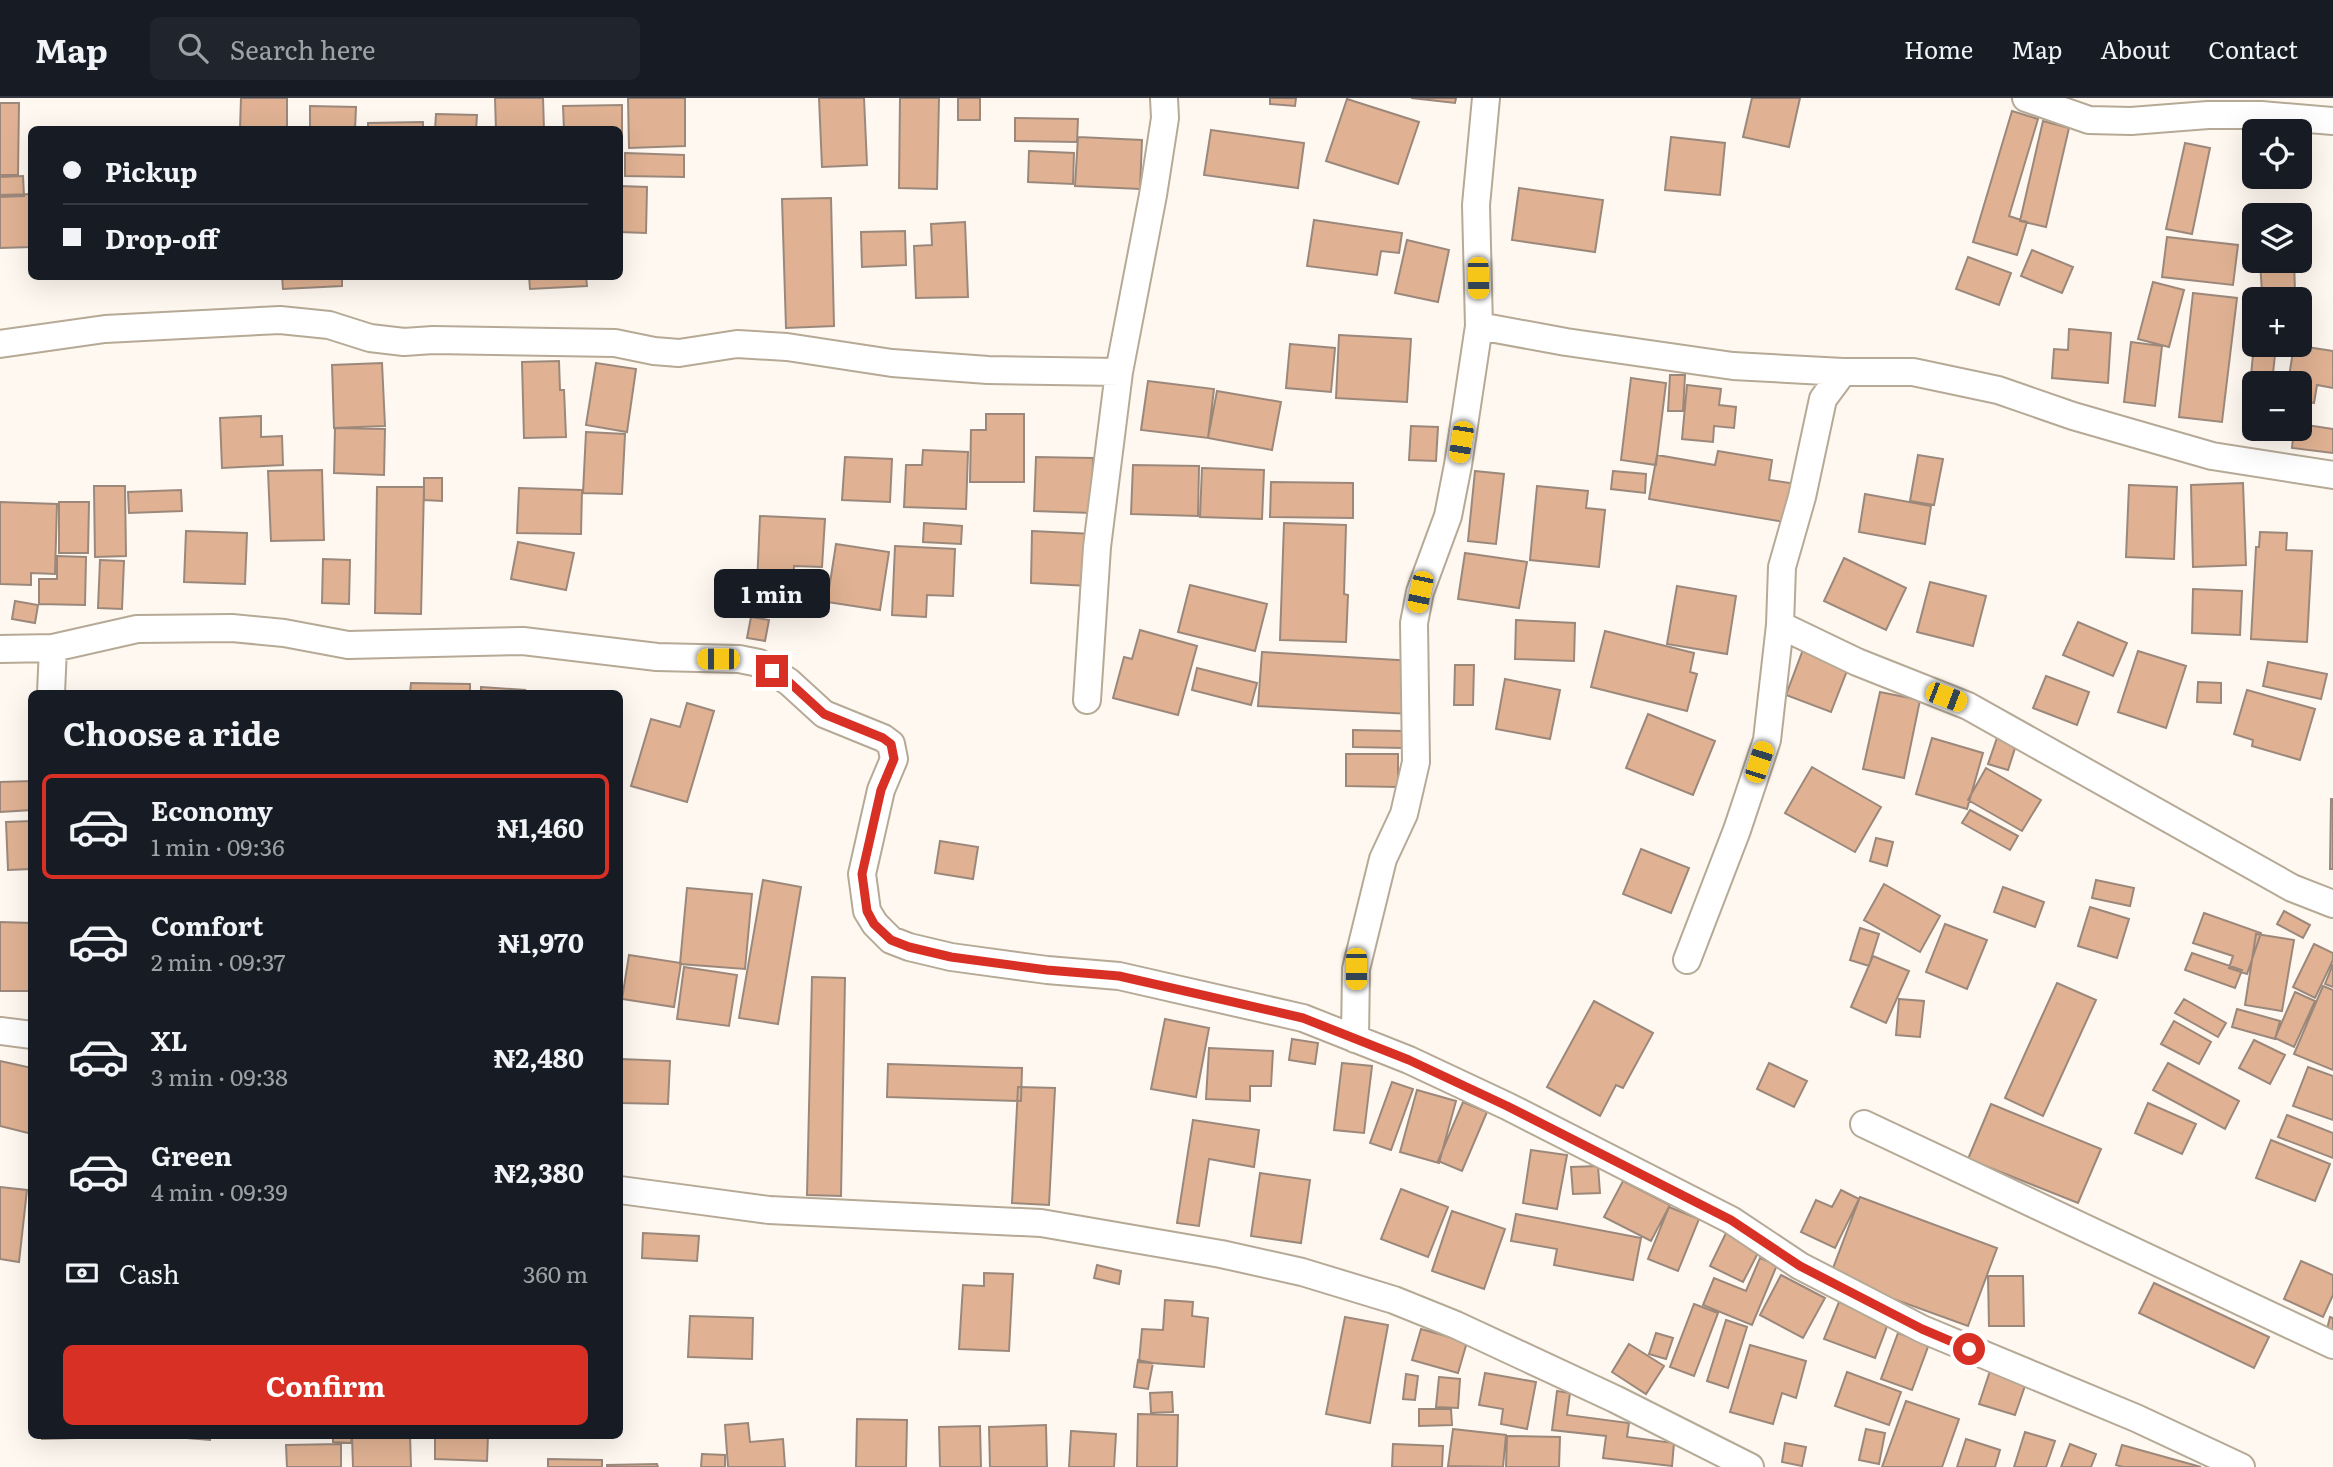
<!DOCTYPE html>
<html lang="en">
<head>
<meta charset="utf-8">
<style>
	body { margin:0; font-family:Literata,serif; background:#20242c; color:#f1f3f6; height:100vh; display:flex; flex-direction:column; font-size:26px; white-space:nowrap }
	* { box-sizing:border-box; margin:0 }
	p { font-size:23px; color:#9ea1a6 }
	.icon { flex:none; width:38px; height:38px; fill:none; stroke:currentColor; stroke-width:2; stroke-linecap:round; stroke-linejoin:round }
	.map { position:relative; flex:1; overflow:hidden }
	.panel { position:absolute; left:28px; top:592px; width:595px; height:749px; display:flex; flex-direction:column; background:#171b24; border-radius:10px; box-shadow:0 7px 28px #0002 }
	.panel>* { flex:none }
	.guide { position:absolute; left:28px; top:28px; width:595px; height:154px; border-radius:10px; box-shadow:0 7px 28px #0002; display:grid; align-content:center; height:154px; padding:0 35px; background:#171b24 }
	.buttons { position:absolute; left:2242px; top:21px; display:grid; gap:14px }
	.buttons a { display:grid; place-items:center; width:70px; height:70px; border-radius:10px; background:#171b24; box-shadow:0 7px 28px #0002; font-size:35px }
	.end { position:absolute; width:32px; height:32px; margin:-16px; border:9px solid #d93025; background:#fff; box-shadow:0 0 0 4px #fff }
	.from { border-radius:50% }
	.bubble { position:absolute; height:49px; border-radius:10px; background:#171b24; box-shadow:0 7px 28px #0002; font-size:23px; font-weight:700; line-height:49px; text-align:center }
	.car { position:absolute; width:21px; height:42px; margin:-21px -10px; border-radius:9px; box-shadow:0 0 5px 2px #0007; background:linear-gradient(#f5c518 24%,#345 0 40%,#f5c518 0 76%,#345 0 86%,#f5c518 0) }
	.guide b { display:flex; align-items:center; gap:24px; height:66px; font-size:26px }
	.guide b+b { border-top:2px solid #363941 }
	.guide i { width:18px; height:18px; background:#f1f3f6 }
	ul { padding:0; list-style:none }
	li { display:flex; align-items:center; gap:21px; height:105px; margin:0 14px 10px; padding:0 21px; border:4px solid transparent; border-radius:10px }
	li div { flex:1 }
	li b { display:block; font-size:26px }
	li em { font-style:normal; font-weight:700 }
	li.current { border-color:#d93025 }
	li>.icon { width:63px; height:63px; stroke-width:1.5 }
	h2 { padding:0 35px; font-size:32px; line-height:84px }
	.pay { display:flex; align-items:center; gap:18px; height:77px; padding:0 35px; font-size:26px }
	.pay p { margin-inline-start:auto }
	.cta { display:flex; gap:14px; margin-top:auto; padding:14px 35px }
	.cta a { flex:1; height:80px; border-radius:10px; background:#d93025; color:#fff; font-size:28px; font-weight:700; line-height:80px; text-align:center }
	header { display:flex; align-items:center; gap:42px; box-sizing:border-box; height:98px; padding:0 35px; background:#171b24; border-bottom:2px solid #363941 }
	header strong { font-size:33px }
	nav { display:flex; gap:38px; margin-inline-start:auto; font-size:24px }
	.search { width:490px; height:63px; background:#20242c; display:flex; align-items:center; gap:18px; box-sizing:border-box; padding:0 24px; border-radius:10px; color:#9ea1a6; font-size:26px }
	.map>svg:first-child { display:block }
	.building { fill:#e0b293; stroke:#9c887b; stroke-width:2 }
	.lines { fill:none; stroke-linecap:round; stroke-linejoin:round }
	.minor-casing { stroke:#b6a996; stroke-width:30 }
	.minor { stroke:#fff; stroke-width:26 }
	.route { stroke:#d93025; stroke-width:9 }
</style>
</head>
<body>
<header>
<strong>Map</strong>
<div class="search"><svg class="icon" aria-label="search" viewBox="0 0 24 24"><circle cx="10" cy="10" r="6"/><path d="M15 15l6 6"/></svg>Search here</div>
<nav><a>Home</a><a>Map</a><a>About</a><a>Contact</a></nav>
</header>
<div class="map">
<svg width="2333" height="1369" viewBox="0 0 2333 1369">
	<rect width="100%" height="100%" fill="#fef8f0"/>
	<path class="building" d="M241,0H287V32H240Z
		M495,0H543L544,32H496Z
		M628,0H685V48L629,50Z
		M819,0H864L867,67L822,69Z
		M900,0H939L937,91L899,90Z
		M958,0H980V22H958Z
		M1270,0H1296L1295,8L1270,6Z
		M1411,0H1456L1455,5Z
		M1752,0H1800L1789,49L1743,39Z
		M1347,1L1419,24L1398,86L1326,63Z
		M0,5H19L18,77H0Z
		M622,7V64H620V32H564L563,8Z
		M310,8L356,9L355,32H310Z
		M2012,13L2038,21L2009,118L2027,124L2017,157L1973,144Z
		M436,16L477,17L476,32H435Z
		M1015,20L1078,21L1077,44L1015,43Z
		M2043,23L2069,30L2046,129L2020,123Z
		M423,24V32H368V25Z
		M1211,32L1304,45L1298,90L1204,77Z
		M1078,39L1142,42L1140,91L1075,88Z
		M1671,39L1725,45L1720,97L1665,92Z
		M2185,45L2210,50L2192,136L2166,131Z
		M1029,53L1074,55L1073,86L1028,84Z
		M625,55L684,57V79L625,78Z
		M23,78L24,98L0,99V79Z
		M620,88L647,89L646,135L620,134Z
		M1519,90L1603,102L1595,154L1512,142Z
		M32,96V149L0,150V97Z
		M831,100L834,228L786,230L782,101Z
		M1314,122L1402,135L1399,155L1381,153L1377,177L1307,168Z
		M965,124L968,199L916,200L914,148L932,147L931,126Z
		M905,133L906,167L862,169L861,134Z
		M2167,139L2238,147L2233,187L2162,179Z
		M1407,142L1449,152L1438,204L1395,195Z
		M2032,152L2073,169L2062,195L2021,178Z
		M1968,159L2011,175L1999,207L1956,191Z
		M2260,163H2294L2295,194L2262,195Z
		M282,178H342V188L283,191Z
		M529,178H586L587,188L530,191Z
		M2153,184L2184,192L2169,249L2138,241Z
		M2193,195L2237,200L2222,324L2179,319Z
		M2069,231L2111,235L2108,285L2052,280L2054,251L2068,252Z
		M1339,237L1411,241L1407,304L1336,300Z
		M2131,244L2162,248L2155,308L2124,304Z
		M1290,246L1335,250L1331,294L1286,290Z
		M2254,247H2276L2272,285H2254V331H2267V340L2245,338Z
		M2294,247L2333,253V290L2317,287L2314,305L2300,302V285H2288Z
		M559,263L560,292H564L566,339L524,340L522,264Z
		M382,265L385,328L334,330L332,267Z
		M596,265L636,271L627,334L586,327Z
		M1670,277H1685L1683,313H1668Z
		M1631,280L1666,285L1656,367L1621,362Z
		M1148,283L1214,291L1208,340L1141,332Z
		M1687,287L1721,291L1719,307L1736,309L1734,330L1714,328L1713,344L1682,341Z
		M1217,293L1281,304L1272,352L1208,340Z
		M986,316H1024V384H970L971,332H986Z
		M261,318V339L282,338L283,367L222,370L220,320Z
		M2300,326L2333,331V355L2292,350L2294,331H2300Z
		M1411,328L1438,329L1436,363L1409,362Z
		M335,330L385,331L384,377L334,375Z
		M586,334L625,336L622,396L583,395Z
		M923,352L968,354L966,411L904,409L906,367H922Z
		M1718,353L1772,362L1769,382L1797,386L1790,425L1649,401L1657,357L1715,367Z
		M1918,357L1943,361L1934,407L1910,403Z
		M845,359L892,361L890,404L842,402Z
		M1036,359L1093,360L1092,415L1034,413Z
		M1133,367L1199,368L1198,418L1131,416Z
		M1202,370L1264,372L1262,421L1200,419Z
		M322,372L324,442L271,443L268,373Z
		M1475,373L1504,376L1496,446L1468,443Z
		M1613,373L1646,376L1645,395L1611,391Z
		M424,380H442V403L424,402Z
		M1271,384L1353,385V420L1270,419Z
		M2243,385L2246,467L2193,469L2191,387Z
		M2129,387L2177,389L2174,461L2126,459Z
		M94,388H125L126,458L95,459Z
		M1537,388L1588,393L1586,410L1605,412L1599,469L1530,462Z
		M377,389H424L421,516L375,515Z
		M519,390L582,392L581,436L517,435Z
		M181,392L182,413L129,415L128,394Z
		M1865,396L1931,408L1925,446L1859,434Z
		M0,404L57,406L55,476L31,475V487L0,486Z
		M59,404H89L88,455H59Z
		M760,418L825,421L822,469L794,468L792,513L756,511Z
		M924,425L962,428L961,446L923,444Z
		M1284,425L1346,427L1344,496L1348,497L1346,544L1280,542Z
		M186,433L247,435L245,486L184,484Z
		M1032,433L1093,436L1090,488L1031,485Z
		M2260,434L2287,435L2286,452L2312,453L2307,544L2251,541L2256,449H2259Z
		M518,444L574,455L566,492L511,481Z
		M836,446L889,454L880,512L827,504Z
		M895,448L955,451L953,498L927,497L926,519L892,517Z
		M1465,455L1527,464L1519,510L1458,501Z
		M57,458L86,459L85,507L39,506V481H57Z
		M1844,460L1906,490L1886,532L1824,503Z
		M323,461L350,462L349,506L322,505Z
		M100,462L124,463L122,511L98,510Z
		M1930,484L1986,498L1973,548L1917,534Z
		M1190,487L1267,506L1255,553L1178,534Z
		M1677,488L1736,498L1727,556L1667,546Z
		M2193,491L2242,493L2240,537L2192,535Z
		M15,503L38,507L35,525L12,521Z
		M751,519L769,522L765,543L747,540Z
		M1516,522L1575,525L1574,563L1515,561Z
		M2078,524L2127,545L2113,578L2063,557Z
		M1140,532L1197,548L1178,617L1113,600L1124,559L1132,561Z
		M1605,533L1694,555L1690,574L1697,576L1687,613L1591,589Z
		M1804,549L1850,565L1831,614L1786,597Z
		M2138,553L2186,568L2166,630L2118,614Z
		M1262,554L1414,563L1411,616L1258,608Z
		M2268,564L2327,576L2321,601L2263,588Z
		M1455,567H1474L1473,607H1454Z
		M1197,570L1257,585L1251,607L1192,592Z
		M2046,578L2089,594L2077,627L2033,610Z
		M1505,581L1560,592L1550,641L1496,631Z
		M2198,584L2221,585V605L2197,604Z
		M411,585L470,586V595H410Z
		M481,589L525,592L524,595H481Z
		M2247,592L2315,611L2300,662L2252,648L2253,642L2234,636Z
		M1880,594L1920,602L1904,680L1863,671Z
		M687,605L714,613L687,704L631,688L651,621L680,629Z
		M1648,616L1715,643L1693,697L1626,670Z
		M1353,632L1403,633V650L1353,649Z
		M1998,637L2017,644L2008,672L1988,666Z
		M1932,640L1983,655L1967,711L1916,696Z
		M1346,656H1398V689L1346,688Z
		M1812,669L1881,709L1855,754L1785,715Z
		M1986,670L2041,702L2022,733L1968,702Z
		M32,683V712L0,714V684Z
		M2331,701H2333V771H2330Z
		M1970,712L2018,738L2010,752L1962,725Z
		M32,723V771L8,772L6,724Z
		M1876,740L1893,744L1887,768L1870,763Z
		M940,743L978,749L973,781L935,775Z
		M1641,751L1689,770L1671,815L1623,796Z
		M763,782L801,789L778,926L739,920Z
		M2096,782L2134,790L2130,808L2092,800Z
		M1884,786L1940,818L1920,854L1864,822Z
		M2003,789L2044,804L2035,829L1994,814Z
		M687,790L752,796L745,871L680,866Z
		M2090,809L2129,821L2117,860L2078,848Z
		M2284,813L2310,827L2303,840L2277,826Z
		M2204,815L2261,835L2247,876L2229,870L2233,858L2193,845Z
		M0,824L32,825V893H0Z
		M1945,826L1987,842L1967,891L1926,874Z
		M1860,830L1879,836L1869,868L1850,862Z
		M2256,836L2294,842L2282,913L2245,907Z
		M2314,846L2333,855V862L2315,900L2293,889Z
		M2192,855L2242,872L2235,890L2185,872Z
		M629,857L681,865L674,909L622,901Z
		M1873,858L1909,873L1886,925L1851,909Z
		M2333,866V889L2325,886Z
		M684,869L737,877L729,928L677,921Z
		M812,879L845,880L841,1098L807,1097Z
		M2057,885L2096,902L2043,1018L2005,1000Z
		M2323,888L2333,892V972L2294,956Z
		M2295,894L2315,903L2294,949L2275,940Z
		M1899,901L1924,903L1920,939L1896,937Z
		M2184,901L2226,925L2218,939L2175,915Z
		M1594,903L1653,935L1623,990L1616,987L1600,1018L1547,989Z
		M2237,911L2280,923L2275,941L2232,929Z
		M1165,921L1209,930L1196,999L1151,991Z
		M2174,923L2211,944L2199,966L2161,946Z
		M1292,941L1318,945L1315,966L1289,962Z
		M2254,942L2285,957L2270,986L2239,970Z
		M1209,950L1273,953L1271,988H1250V1003L1206,1001Z
		M620,961L670,963L668,1006L620,1005Z
		M0,963L32,970V1036L0,1028Z
		M1342,965L1372,968L1364,1035L1334,1032Z
		M1769,965L1807,983L1794,1009L1757,991Z
		M2168,965L2239,1003L2225,1031L2153,992Z
		M888,966L1022,970L1021,1003L887,999Z
		M2308,969L2333,978V1022L2293,1008Z
		M1392,984L1413,991L1391,1052L1370,1045Z
		M1018,989L1055,990L1049,1107L1012,1105Z
		M1417,992L1456,1003L1439,1065L1400,1054Z
		M1463,1004L1487,1014L1462,1073L1438,1063Z
		M2148,1005L2196,1026L2182,1056L2135,1035Z
		M1991,1006L2101,1051L2078,1105L1968,1061Z
		M2287,1017L2333,1035V1060L2278,1039Z
		M1193,1022L1259,1032L1254,1069L1209,1061L1199,1128L1177,1125Z
		M2271,1042L2330,1066L2315,1103L2256,1080Z
		M1531,1052L1567,1057L1557,1111L1523,1105Z
		M1598,1068L1600,1095L1573,1096L1571,1069Z
		M1260,1075L1310,1082L1301,1145L1251,1138Z
		M1623,1083L1670,1107L1651,1143L1604,1119Z
		M0,1089L27,1092L19,1164L0,1161Z
		M1401,1091L1448,1109L1428,1159L1381,1141Z
		M1841,1092L1859,1101L1835,1150L1801,1134L1816,1102L1832,1109Z
		M1860,1099L1997,1150L1968,1228L1830,1178Z
		M1669,1109L1699,1121L1678,1173L1648,1161Z
		M1452,1113L1505,1131L1484,1191L1432,1173Z
		M1516,1116L1641,1140L1633,1182L1554,1167L1557,1151L1511,1143Z
		M643,1135L699,1138L697,1163L642,1160Z
		M1726,1135L1760,1151L1743,1184L1710,1168Z
		M1760,1160L1777,1167L1752,1227L1703,1207L1714,1180L1746,1193Z
		M2301,1163L2333,1177V1197L2323,1219L2284,1201Z
		M1097,1167L1121,1173L1119,1186L1094,1180Z
		M984,1175L1013,1176L1009,1253L959,1251L963,1187L984,1188Z
		M1781,1177L1825,1200L1803,1240L1760,1217Z
		M1988,1178H2023L2024,1228H1989Z
		M2154,1185L2269,1239L2254,1270L2139,1215Z
		M1165,1202L1193,1204L1192,1218L1208,1220L1204,1269L1139,1264L1142,1231L1163,1232Z
		M1839,1204L1889,1223L1875,1260L1824,1241Z
		M1694,1206L1718,1215L1694,1278L1670,1269Z
		M690,1218L753,1220L752,1261L688,1259Z
		M1345,1219L1388,1227L1370,1325L1326,1316Z
		M2330,1219L2333,1220V1241L2325,1239Z
		M1726,1222L1747,1229L1728,1290L1707,1283Z
		M1421,1231L1467,1244L1458,1275L1412,1262Z
		M1656,1235L1673,1240L1666,1261L1649,1256Z
		M1898,1235L1929,1246L1912,1292L1881,1281Z
		M1629,1246L1664,1268L1646,1296L1612,1274Z
		M1750,1247L1806,1263L1796,1300L1782,1295L1773,1326L1730,1314Z
		M1138,1262L1153,1265L1148,1291L1134,1289Z
		M1990,1273L2026,1285L2015,1317L1979,1306Z
		M1847,1274L1901,1294L1889,1327L1835,1308Z
		M1485,1275L1536,1284L1527,1331L1501,1326L1503,1311L1479,1307Z
		M1406,1276L1418,1278L1415,1302L1403,1301Z
		M1439,1279L1460,1281L1458,1310L1436,1309Z
		M1557,1293L1570,1295L1567,1317L1629,1325L1627,1339L1674,1345L1672,1368L1603,1360L1606,1338L1552,1332Z
		M1172,1294L1173,1314L1151,1315L1150,1295Z
		M1906,1303L1959,1321L1942,1369H1882Z
		M1419,1311H1451L1452,1327L1419,1328Z
		M1138,1316L1178,1317L1177,1369H1137Z
		M857,1321L907,1322L906,1369H856Z
		M748,1325L750,1344L783,1341L785,1369H728L725,1327Z
		M1046,1327L1047,1369H990L989,1329Z
		M980,1328L981,1369H940L939,1329Z
		M1453,1331L1506,1337L1503,1369L1448,1368Z
		M1866,1331L1885,1335L1879,1366L1859,1362Z
		M1071,1333L1116,1336L1114,1369H1069Z
		M2025,1334L2055,1343L2046,1369H2014Z
		M41,1337H148V1338L42,1341Z
		M149,1337H210V1342Z
		M333,1337H352L351,1345L333,1344Z
		M410,1337L411,1369H353L352,1339Z
		M435,1337H488L487,1363L435,1361Z
		M1507,1338L1560,1339L1559,1369H1506Z
		M1966,1341L2000,1352L1995,1369H1957Z
		M1785,1345L1806,1349L1802,1368L1782,1364Z
		M341,1346V1369H287L286,1347Z
		M1393,1346L1443,1348L1442,1369H1392Z
		M2070,1346L2096,1356L2091,1369H2061Z
		M2122,1347L2201,1369H2123L2116,1367Z
		M702,1356L725,1357V1369H701Z
		M548,1361L602,1362V1369H548Z
		M657,1366L658,1369H607V1367Z"/>
	<g class="lines">
		<defs>
			<path id="minor" d="M1486,0L1476,107L1479,228L1566,244L1733,268L1843,274H1913L1998,292L2073,318L2212,358L2333,377
				M2026,0L2089,22L2131,23L2208,17H2261L2333,23
				M0,246L105,231L280,222L329,227L370,240L404,244L433,242L615,245L654,253L679,255L737,246L787,249L892,265L988,272L1119,274
				M1780,527L1857,564L1968,608L2292,790L2333,806
				M0,551L53,550L137,531L232,530L284,535L348,547L523,543L657,559L739,561L759,565L772,573L789,584L824,616L883,640L891,646L894,661L881,692L862,776L867,813L875,826L891,842L909,849L951,859L1047,872L1119,878L1303,920L1409,962L1507,1008L1731,1122L1800,1168L1922,1231L2136,1320L2241,1369
				M51,595L53,550
				M1087,602L1097,449L1119,274L1153,97L1165,20L1164,0
				M1687,862L1737,732L1767,642L1780,527L1782,469L1802,399L1823,301L1843,274
				M0,933L32,937
				M1355,941L1356,871L1383,761L1404,716L1416,664L1414,525L1420,494L1448,418L1458,367L1479,228
				M1864,1026L2333,1247
				M620,1092L769,1112L1041,1125L1221,1156L1302,1174L1394,1202L1456,1227L1615,1301L1750,1369"/>
		</defs>
		<use href="#minor" class="minor-casing"/>
		<use href="#minor" class="minor"/>
	</g>
	<g class="lines">
		<path class="route" d="M772,573L789,584L824,616L883,640L891,646L894,661L881,692L862,776L867,813L874,826L891,842L909,849L951,859L1047,872L1119,878L1303,920L1409,962L1507,1008L1731,1122L1800,1168L1922,1231L1969,1251"/>
	</g>
</svg>
<div class="buttons">
<a><svg class="icon" aria-label="locate" viewBox="0 0 24 24"><circle cx="12" cy="12" r="6"/><path d="M12 2v4M12 18v4M2 12h4M18 12h4"/></svg></a>
<a><svg class="icon" aria-label="layers" viewBox="0 0 24 24"><path d="M12 4l9 5-9 5-9-5zM3 14l9 5 9-5"/></svg></a>
<a>+</a>
<a>−</a>
</div>
<i class="end from" style="left:1969px;top:1251px"></i>
<i class="end" style="left:772px;top:573px"></i>
<div class="bubble" style="left:714px;top:471px;width:116px">1 min</div>
<i class="car" style="left:1478px;top:180px;rotate:179deg"></i>
<i class="car" style="left:1461px;top:344px;rotate:189deg"></i>
<i class="car" style="left:1420px;top:494px;rotate:192deg"></i>
<i class="car" style="left:718px;top:561px;rotate:270deg"></i>
<i class="car" style="left:1946px;top:599px;rotate:111deg"></i>
<i class="car" style="left:1759px;top:664px;rotate:18deg"></i>
<i class="car" style="left:1356px;top:871px;rotate:180deg"></i>
<div class="guide">
<b><i class="from"></i>Pickup</b>
<b><i></i>Drop-off</b>
</div>
<section class="panel">
<h2>Choose a ride</h2>
<ul>
<li class="current"><svg class="icon" aria-label="car" viewBox="0 0 24 24"><path d="M5 17H2v-5l4-1 3-4h7l3 4 3 1v5h-3M9 17h6M6 11h13"/><circle cx="7" cy="17" r="2"/><circle cx="17" cy="17" r="2"/></svg><div><b>Economy</b><p>1 min · 09:36</p></div><em>₦1,460</em></li>
<li><svg class="icon" aria-label="car" viewBox="0 0 24 24"><path d="M5 17H2v-5l4-1 3-4h7l3 4 3 1v5h-3M9 17h6M6 11h13"/><circle cx="7" cy="17" r="2"/><circle cx="17" cy="17" r="2"/></svg><div><b>Comfort</b><p>2 min · 09:37</p></div><em>₦1,970</em></li>
<li><svg class="icon" aria-label="car" viewBox="0 0 24 24"><path d="M5 17H2v-5l4-1 3-4h7l3 4 3 1v5h-3M9 17h6M6 11h13"/><circle cx="7" cy="17" r="2"/><circle cx="17" cy="17" r="2"/></svg><div><b>XL</b><p>3 min · 09:38</p></div><em>₦2,480</em></li>
<li><svg class="icon" aria-label="car" viewBox="0 0 24 24"><path d="M5 17H2v-5l4-1 3-4h7l3 4 3 1v5h-3M9 17h6M6 11h13"/><circle cx="7" cy="17" r="2"/><circle cx="17" cy="17" r="2"/></svg><div><b>Green</b><p>4 min · 09:39</p></div><em>₦2,380</em></li>
</ul>
<div class="pay"><svg class="icon" aria-label="cash" viewBox="0 0 24 24"><path d="M3 7h18v10H3z"/><circle cx="12" cy="12" r="2"/></svg>Cash<p>360 m</p></div>
<div class="cta"><a>Confirm</a></div>
</section>
</div>
</body>
</html>
